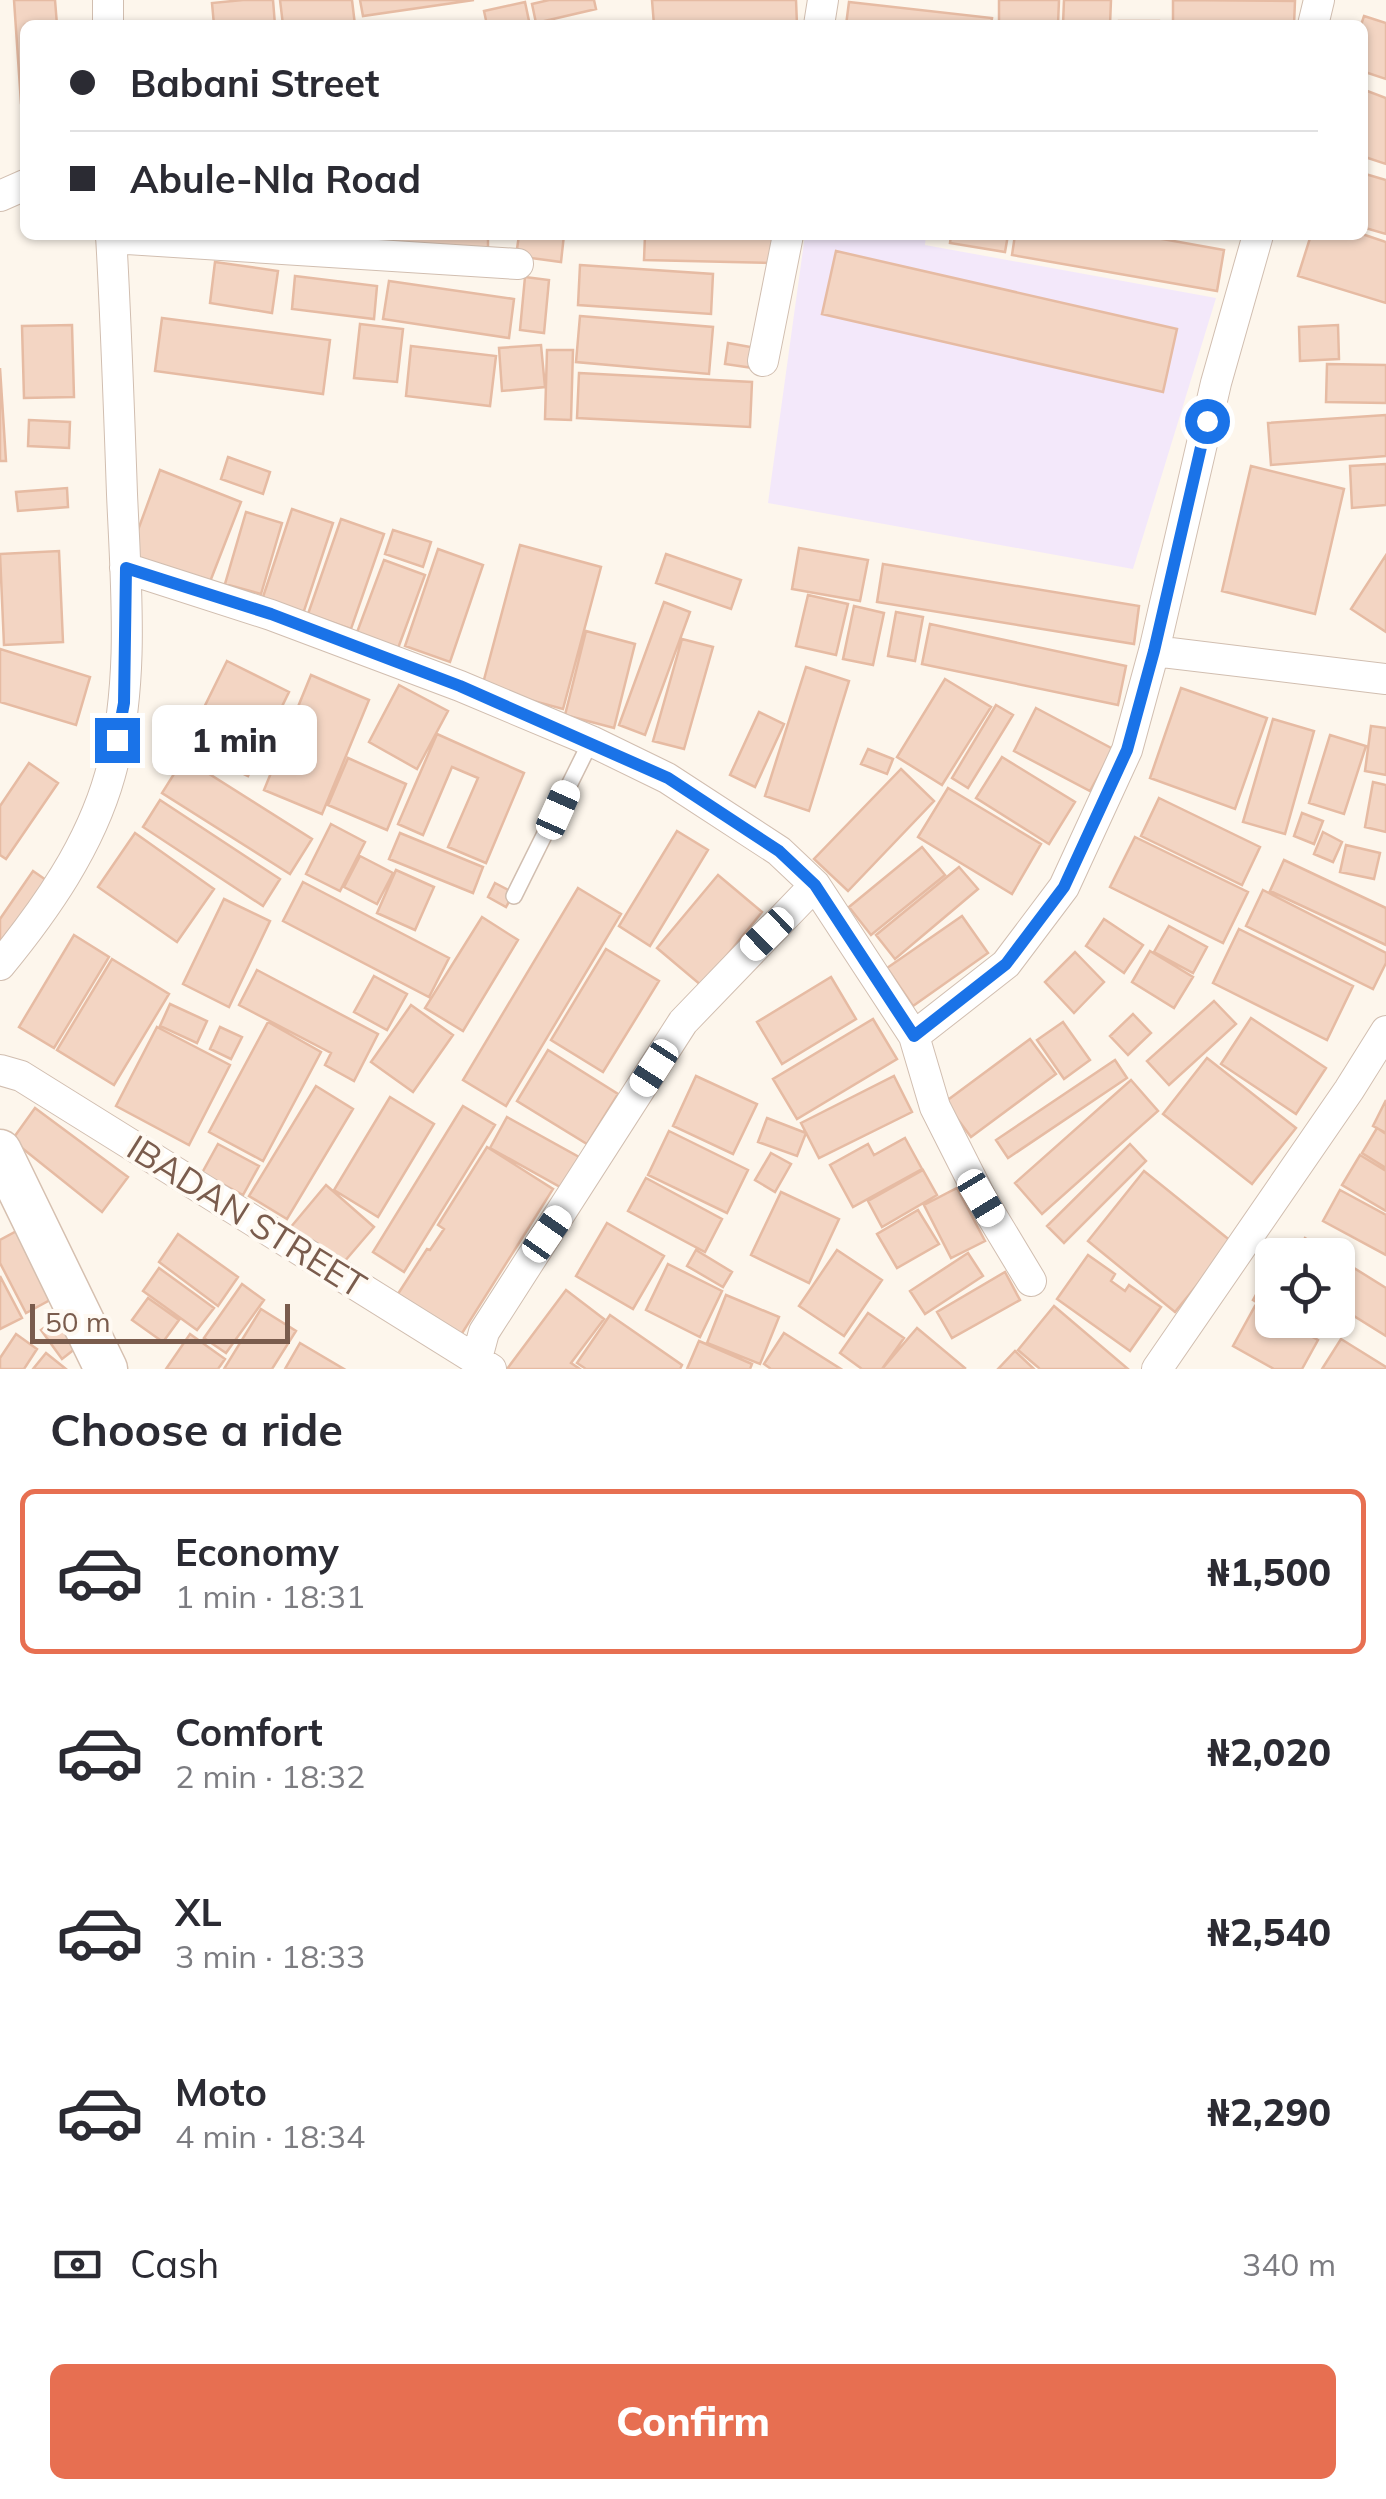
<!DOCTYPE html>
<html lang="en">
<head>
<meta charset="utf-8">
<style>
	body { margin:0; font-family:Mulish,sans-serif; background:#f2f2f3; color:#2b2b33; height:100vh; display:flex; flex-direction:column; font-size:38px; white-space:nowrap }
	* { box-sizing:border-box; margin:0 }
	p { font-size:32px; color:#7c7c81 }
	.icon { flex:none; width:55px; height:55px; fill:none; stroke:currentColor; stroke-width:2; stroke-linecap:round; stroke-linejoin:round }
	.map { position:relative; height:1369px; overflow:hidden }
	.details { display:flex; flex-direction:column; background:#fff; flex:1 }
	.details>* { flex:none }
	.hud { position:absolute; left:20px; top:20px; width:1348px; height:220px; border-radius:15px; box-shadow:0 2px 8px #0004; display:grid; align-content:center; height:220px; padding:0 50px; background:#fff }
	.tools { position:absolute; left:1255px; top:1238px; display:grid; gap:20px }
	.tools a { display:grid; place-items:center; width:100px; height:100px; border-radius:15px; background:#fff; box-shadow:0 2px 8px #0004; font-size:50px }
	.scale { position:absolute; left:30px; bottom:25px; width:260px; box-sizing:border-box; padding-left:10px; border:5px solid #7a5c4d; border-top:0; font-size:28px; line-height:35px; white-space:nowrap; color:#7a5c4d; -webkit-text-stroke:8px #fffaf3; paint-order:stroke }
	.end { position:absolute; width:45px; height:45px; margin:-22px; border:12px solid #1a73e8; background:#fff; box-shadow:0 0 0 5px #fff }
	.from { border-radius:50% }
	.bubble { position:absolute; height:70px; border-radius:15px; background:#fff; box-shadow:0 2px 8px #0004; font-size:32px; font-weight:800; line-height:70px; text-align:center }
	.car { position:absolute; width:30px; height:60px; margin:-30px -15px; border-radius:12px; box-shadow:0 0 8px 2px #0007; background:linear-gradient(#fff 24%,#345 0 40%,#fff 0 76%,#345 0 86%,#fff 0) }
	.hud b { display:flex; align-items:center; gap:35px; height:95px; font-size:38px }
	.hud b+b { border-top:2px solid #e1e1e2 }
	.hud i { width:25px; height:25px; background:#2b2b33 }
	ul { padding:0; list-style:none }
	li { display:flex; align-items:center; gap:30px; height:165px; margin:0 20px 15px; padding:0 30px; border:5px solid transparent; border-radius:15px }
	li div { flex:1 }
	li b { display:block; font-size:38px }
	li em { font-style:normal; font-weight:800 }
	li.selected { border-color:#e76f51 }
	li>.icon { width:90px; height:90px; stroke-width:1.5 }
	h2 { padding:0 50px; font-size:45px; line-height:120px }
	.pay { display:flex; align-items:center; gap:25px; height:110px; padding:0 50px; font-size:38px }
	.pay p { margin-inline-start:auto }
	.primary-button { display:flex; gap:20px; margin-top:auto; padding:20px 50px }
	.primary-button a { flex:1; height:115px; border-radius:15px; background:#e76f51; color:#fff; font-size:40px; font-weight:800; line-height:115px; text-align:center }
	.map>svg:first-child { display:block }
	.education { fill:#f3e8fa }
	.building { fill:#f3d5c3; stroke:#e6bba3; stroke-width:2.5 }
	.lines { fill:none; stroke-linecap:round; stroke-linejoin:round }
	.lane-casing { stroke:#d1beb0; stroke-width:18 }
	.street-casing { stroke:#d1beb0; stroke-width:32 }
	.secondary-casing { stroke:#d6c0b0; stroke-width:45 }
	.lane { stroke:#fff; stroke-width:15 }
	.street { stroke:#fff; stroke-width:30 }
	.secondary { stroke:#fff; stroke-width:42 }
	.route { stroke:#1a73e8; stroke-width:12 }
	.labels { text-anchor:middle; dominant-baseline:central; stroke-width:8; stroke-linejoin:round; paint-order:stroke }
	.street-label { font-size:35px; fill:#7a5c4d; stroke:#fffaf3 }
</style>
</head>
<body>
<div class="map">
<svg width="1386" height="1369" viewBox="0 0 1386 1369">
	<rect width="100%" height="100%" fill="#fdf6ec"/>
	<path class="education" d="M805,235H926L925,245L1216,298L1133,569L768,503Z"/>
	<path class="building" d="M14,0H55L57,25H25V103H21Z
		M243,0H273L275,25H214L212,3Z
		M280,0H352L355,25H283Z
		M360,0H474L363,16Z
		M549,0H594L596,9L536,23L532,4Z
		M652,0H796L797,25H654Z
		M999,0H1059L1058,25H999Z
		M1064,0H1111L1110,25H1063Z
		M1173,0L1295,1L1294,25H1173Z
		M525,2L529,21L487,25L484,11Z
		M849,2L992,18L991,25H846Z
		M1364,16L1386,23V79L1362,71L1361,25Z
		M1119,21H1159V25H1119Z
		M1362,89L1386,98V164L1362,156Z
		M1362,173L1386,180V234L1362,227Z
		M1362,234L1386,242V303L1298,276L1311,235Z
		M325,235H379V250L324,249Z
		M385,235H488V255L385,253Z
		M519,235H564L561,262L516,256Z
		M645,235H774V263L644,260Z
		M951,235H1008L1005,252L950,243Z
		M1015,235H1140L1224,250L1217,291L1012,255Z
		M836,251L1177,329L1163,392L822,314Z
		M215,262L278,271L272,313L210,303Z
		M580,265L713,274L711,314L578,305Z
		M295,276L377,286L374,319L292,309Z
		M525,277L549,280L544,333L520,330Z
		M389,281L514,299L509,338L383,319Z
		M580,316L713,327L709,374L576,362Z
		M162,318L330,340L323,394L155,371Z
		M360,324L403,329L397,382L354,378Z
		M72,325L74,397L24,398L22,326Z
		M1338,325L1339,359L1300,361L1299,327Z
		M728,343L756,348L753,368L725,364Z
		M541,345L545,387L502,391L499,348Z
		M411,346L496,356L490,406L406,396Z
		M547,350H573L571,420L545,419Z
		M1327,364L1386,365V403L1326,402Z
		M0,368L6,461H0Z
		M579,373L752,382L750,427L577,418Z
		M1386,415V456L1271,465L1268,423Z
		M29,420L70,422L69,448L28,446Z
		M228,457L270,472L263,494L221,479Z
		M1386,464V505L1352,508L1350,466Z
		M1251,466L1344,489L1315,614L1222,591Z
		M160,470L241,502L206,592L127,560Z
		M67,488L68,507L18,511L16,492Z
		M292,509L333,523L302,617L261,603Z
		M246,512L282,523L261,594L225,584Z
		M341,519L384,534L351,629L308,614Z
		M393,530L431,542L423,567L385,554Z
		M520,545L601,567L563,709L482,687Z
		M799,548L868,560L860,601L792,589Z
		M438,549L483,565L450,662L405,646Z
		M59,551L63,642L4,645L0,554Z
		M666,554L741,580L731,609L656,583Z
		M1386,555V632L1351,609Z
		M384,560L425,575L397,651L356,635Z
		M883,564L1139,606L1134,644L877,602Z
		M808,595L848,604L836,655L796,646Z
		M664,602L690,612L645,735L619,725Z
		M854,606L884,613L873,665L843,659Z
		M896,612L923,617L915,661L888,656Z
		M930,624L1126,666L1118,705L922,664Z
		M586,631L635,644L614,728L565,715Z
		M682,639L713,647L684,749L653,741Z
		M0,649L90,677L76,725L0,702Z
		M227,661L289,692L248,776L185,746Z
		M806,667L849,681L809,811L765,796Z
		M311,675L369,700L322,814L264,790Z
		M945,679L991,707L942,785L897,757Z
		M399,685L448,711L417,769L369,742Z
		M1181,688L1267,718L1235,809L1150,778Z
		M996,705L1013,715L968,788L952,778Z
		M1036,708L1113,749L1090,791L1014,751Z
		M759,712L784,724L755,787L730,775Z
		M1273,719L1314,731L1285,834L1243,822Z
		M1371,726L1386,728V775L1365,771Z
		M437,734L524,773L486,863L448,847L478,778L452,767L423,835L398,824Z
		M1330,735L1366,746L1344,814L1309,803Z
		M868,749L893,759L887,774L861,764Z
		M1002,757L1075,802L1049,844L976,798Z
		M184,758L312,839L290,874L162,793Z
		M348,758L406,784L387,830L328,805Z
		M29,763L58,783L6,859L0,855V806Z
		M901,769L934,801L848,891L814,859Z
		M1373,782L1386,785V832L1365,827Z
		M948,788L1041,844L1012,894L918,837Z
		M1159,798L1260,847L1242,885L1141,836Z
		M160,800L280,879L263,906L143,827Z
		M1302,813L1323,821L1314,844L1294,836Z
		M331,824L365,842L340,891L306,874Z
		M677,831L708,850L650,946L619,926Z
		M1323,832L1342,842L1333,862L1314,854Z
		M135,833L214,889L177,942L98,887Z
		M400,833L483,867L473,893L389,859Z
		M1135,837L1248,892L1223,943L1110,887Z
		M1346,845L1380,853L1374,879L1340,872Z
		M922,847L945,875L871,935L849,907Z
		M360,856L393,873L377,904L344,887Z
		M1284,860L1386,908V945L1270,891Z
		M959,867L978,889L895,959L876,935Z
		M396,870L434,887L415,930L377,913Z
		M33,871L49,882L0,954V919Z
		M718,875L762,912L702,986L657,948Z
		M303,882L449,958L429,997L283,921Z
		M495,883L514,893L506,907L488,897Z
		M578,888L621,914L506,1106L463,1080Z
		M1263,890L1386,953V963L1373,989L1246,926Z
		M224,899L270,921L229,1007L183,984Z
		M962,916L988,953L913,1006L887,968Z
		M482,917L518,940L463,1031L425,1008Z
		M1104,919L1143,945L1124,973L1086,946Z
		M1169,926L1207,947L1193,973L1154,952Z
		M1239,929L1353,986L1327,1040L1213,983Z
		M74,935L109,957L54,1048L19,1027Z
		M606,949L659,981L603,1072L551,1040Z
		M1150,951L1193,977L1174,1008L1132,982Z
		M1075,952L1104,982L1074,1013L1045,982Z
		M112,959L169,994L114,1085L57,1050Z
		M257,970L378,1034L354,1081L325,1065L331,1053L239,1005Z
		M374,976L407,994L387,1030L354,1012Z
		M831,977L856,1019L782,1064L757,1022Z
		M1214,1001L1236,1024L1169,1085L1147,1061Z
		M170,1004L207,1021L197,1043L160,1026Z
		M411,1005L453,1035L413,1092L371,1062Z
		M1133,1014L1151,1033L1128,1055L1110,1036Z
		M1251,1018L1326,1068L1296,1114L1221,1064Z
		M873,1019L897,1059L797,1119L773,1079Z
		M268,1022L321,1052L263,1161L209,1132Z
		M1063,1022L1090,1060L1064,1079L1037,1040Z
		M157,1027L230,1065L189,1145L116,1106Z
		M220,1027L242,1037L231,1059L210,1049Z
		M1030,1039L1056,1074L971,1137L945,1102Z
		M548,1050L618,1094L587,1144L517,1101Z
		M1207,1058L1296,1128L1252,1184L1163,1114Z
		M1115,1060L1127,1078L1008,1158L996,1140Z
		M696,1076L757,1104L733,1154L673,1126Z
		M894,1076L912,1112L819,1158L801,1123Z
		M1131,1080L1158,1111L1042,1214L1015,1183Z
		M316,1086L353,1109L287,1219L249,1196Z
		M390,1097L434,1124L378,1217L334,1190Z
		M1386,1100V1133L1373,1126Z
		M463,1106L495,1125L404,1272L373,1252Z
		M35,1108L128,1177L102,1212L12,1140Z
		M507,1117L579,1157L562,1188L490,1148Z
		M767,1118L806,1133L797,1156L758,1142Z
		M1377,1128L1386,1134V1168L1362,1153Z
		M669,1131L748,1170L727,1213L648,1175Z
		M905,1138L922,1169L853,1207L830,1165L868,1144L874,1155Z
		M218,1144L259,1166L243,1195L202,1173Z
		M1130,1144L1146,1161L1064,1243L1047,1226Z
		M487,1147L553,1189L459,1338L396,1297L427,1249L430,1250L444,1229L438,1225Z
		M771,1153L791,1164L775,1192L755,1180Z
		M1360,1155L1386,1171V1211L1342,1185Z
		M923,1170L937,1195L882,1227L868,1201Z
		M1144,1171L1232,1242L1175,1312L1088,1241Z
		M646,1178L722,1219L705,1252L628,1211Z
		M326,1185L374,1227L338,1269L290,1228Z
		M957,1188L985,1241L951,1258L924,1205Z
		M1340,1190L1386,1215V1255L1323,1221Z
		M781,1192L839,1219L809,1283L751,1255Z
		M918,1210L939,1244L897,1268L877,1234Z
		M607,1223L664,1256L633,1309L576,1276Z
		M26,1226L61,1294L26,1313L0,1263V1240Z
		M178,1234L238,1277L218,1306L159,1262Z
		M1305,1238L1333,1255H1294Z
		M696,1250L732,1272L723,1287L687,1266Z
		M837,1250L882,1280L844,1336L799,1306Z
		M968,1253L983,1276L925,1314L910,1291Z
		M1088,1255L1115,1274L1111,1281L1125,1291L1129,1285L1161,1307L1130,1351L1057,1299Z
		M1338,1258L1386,1288V1336L1338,1306Z
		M668,1264L722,1291L700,1337L646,1310Z
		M159,1268L214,1308L197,1330L143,1291Z
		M1271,1268L1272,1269V1311L1253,1300Z
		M1005,1272L1020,1300L952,1338L937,1312Z
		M0,1276L22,1318L0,1329Z
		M242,1284L264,1300L226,1353L204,1338Z
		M566,1290L604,1319L571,1363L580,1369H507Z
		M726,1295L779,1317L760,1364L707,1343Z
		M148,1298L179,1320L163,1342L132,1320Z
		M1054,1306L1128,1369H1040L1018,1350Z
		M1255,1306L1272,1315V1320H1281L1318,1340L1302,1369H1274L1233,1346Z
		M261,1309L296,1331L272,1369H224Z
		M64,1313L85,1341L62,1359L41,1330Z
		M868,1313L904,1338L882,1369H862L840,1353Z
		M610,1315L682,1365L680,1369H586L577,1363Z
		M1287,1320H1327L1317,1337Z
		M917,1328L965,1368L964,1369H882Z
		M784,1333L841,1369H771L764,1364Z
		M16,1334L37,1349L24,1369H0V1358Z
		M190,1334L225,1359L218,1369H166Z
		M1341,1339L1386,1367V1369H1322Z
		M699,1341L752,1364L750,1369H687Z
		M300,1343L344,1369H285Z
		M1015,1351L1034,1369H998Z
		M46,1353L66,1369H33Z"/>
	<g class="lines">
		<defs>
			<path id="lane" d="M514,896L591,741"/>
			<path id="street" d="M108,25V0
				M819,25L823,0
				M1313,25L1319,0
				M0,196L25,185
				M111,238L518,264
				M763,361L788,235
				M125,568L271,615L460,686L591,741L667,778L779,851L815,885L914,1036L935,1107L981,1198L1031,1281
				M1154,651L1386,679
				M0,965C46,909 90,846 110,775C135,685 126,587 122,494C119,408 116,321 111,235
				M914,1036L1006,964L1064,887L1127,750L1154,651L1216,383L1258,235
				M0,1070L21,1076L491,1369
				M479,1369L477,1358L484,1332L683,1022L815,885
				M1157,1369L1349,1090L1386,1031"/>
			<path id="secondary" d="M0,1151L106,1369"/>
		</defs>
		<use href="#lane" class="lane-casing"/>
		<use href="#street" class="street-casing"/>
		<use href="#secondary" class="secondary-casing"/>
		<use href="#lane" class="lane"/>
		<use href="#street" class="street"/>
		<use href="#secondary" class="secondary"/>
	</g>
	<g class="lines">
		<path class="route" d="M117,740L124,703L126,568L271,614L460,686L668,778L779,851L815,885L914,1036L1006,964L1064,887L1127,750L1154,651L1207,421"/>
	</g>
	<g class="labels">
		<g class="street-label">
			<text transform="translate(247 1216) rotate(32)">IBADAN STREET</text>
		</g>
	</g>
</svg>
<div class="tools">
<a><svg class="icon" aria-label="locate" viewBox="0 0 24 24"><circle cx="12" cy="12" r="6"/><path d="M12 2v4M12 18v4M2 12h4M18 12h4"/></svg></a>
</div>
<div class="scale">50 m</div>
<i class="end from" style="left:1207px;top:421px"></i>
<i class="end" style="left:117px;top:740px"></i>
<div class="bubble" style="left:152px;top:705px;width:165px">1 min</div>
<i class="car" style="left:558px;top:810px;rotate:24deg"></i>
<i class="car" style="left:767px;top:934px;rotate:226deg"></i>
<i class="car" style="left:654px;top:1068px;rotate:213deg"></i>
<i class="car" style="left:981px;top:1198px;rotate:149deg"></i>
<i class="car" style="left:547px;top:1234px;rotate:35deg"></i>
<div class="hud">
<b><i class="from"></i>Babani Street</b>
<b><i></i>Abule-Nla Road</b>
</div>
</div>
<section class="details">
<h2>Choose a ride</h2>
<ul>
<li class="selected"><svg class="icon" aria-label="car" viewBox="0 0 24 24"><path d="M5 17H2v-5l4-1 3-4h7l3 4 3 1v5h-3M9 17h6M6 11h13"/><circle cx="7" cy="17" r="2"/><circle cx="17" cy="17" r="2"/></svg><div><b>Economy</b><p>1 min · 18:31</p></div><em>₦1,500</em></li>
<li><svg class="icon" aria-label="car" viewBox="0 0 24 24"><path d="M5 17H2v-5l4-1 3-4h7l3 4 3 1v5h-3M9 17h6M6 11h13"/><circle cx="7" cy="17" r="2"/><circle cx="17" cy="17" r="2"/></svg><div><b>Comfort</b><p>2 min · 18:32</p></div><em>₦2,020</em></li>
<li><svg class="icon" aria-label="car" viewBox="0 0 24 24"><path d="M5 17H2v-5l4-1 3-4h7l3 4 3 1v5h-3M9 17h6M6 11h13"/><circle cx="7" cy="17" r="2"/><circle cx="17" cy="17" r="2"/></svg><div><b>XL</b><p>3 min · 18:33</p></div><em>₦2,540</em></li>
<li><svg class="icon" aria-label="car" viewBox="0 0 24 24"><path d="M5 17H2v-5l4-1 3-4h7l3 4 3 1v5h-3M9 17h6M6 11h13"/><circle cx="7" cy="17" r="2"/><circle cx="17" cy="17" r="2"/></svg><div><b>Moto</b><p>4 min · 18:34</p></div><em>₦2,290</em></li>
</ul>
<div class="pay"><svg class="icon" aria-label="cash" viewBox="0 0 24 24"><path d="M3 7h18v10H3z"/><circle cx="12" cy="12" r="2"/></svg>Cash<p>340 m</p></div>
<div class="primary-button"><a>Confirm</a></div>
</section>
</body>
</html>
